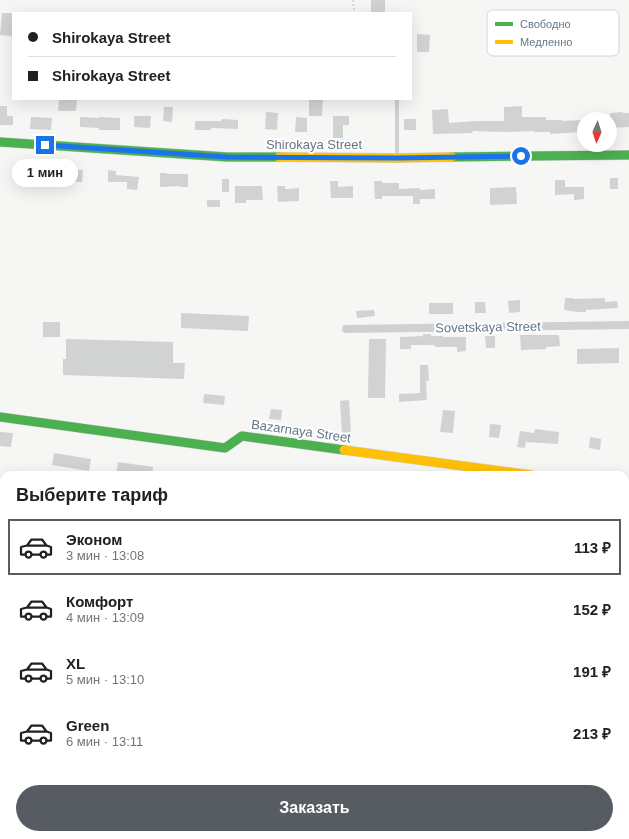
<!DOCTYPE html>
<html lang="ru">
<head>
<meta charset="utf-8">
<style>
	body { margin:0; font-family:Helvetica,sans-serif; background:#f2f2f2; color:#202124; height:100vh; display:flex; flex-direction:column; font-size:15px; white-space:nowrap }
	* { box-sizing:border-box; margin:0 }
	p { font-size:13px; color:#757577 }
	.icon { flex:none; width:22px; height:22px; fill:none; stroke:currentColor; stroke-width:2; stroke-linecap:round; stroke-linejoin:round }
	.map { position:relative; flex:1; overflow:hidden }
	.sheet { position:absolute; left:0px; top:471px; width:629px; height:368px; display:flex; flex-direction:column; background:#fff; border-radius:12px 12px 0 0; box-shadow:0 4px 16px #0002 }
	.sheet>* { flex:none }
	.hud { position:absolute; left:12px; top:12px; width:400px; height:88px; border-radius:0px; box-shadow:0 4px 16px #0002; display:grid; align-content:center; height:88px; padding:0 16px; background:#fff }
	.needle { width:26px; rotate:183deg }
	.fabs { position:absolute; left:577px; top:112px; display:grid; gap:8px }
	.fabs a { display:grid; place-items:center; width:40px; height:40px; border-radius:50%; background:#fff; box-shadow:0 4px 16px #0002; font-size:20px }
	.end { position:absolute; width:18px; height:18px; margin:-9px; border:5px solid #1a73e8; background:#fff; box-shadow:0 0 0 2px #fff }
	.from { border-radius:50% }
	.bubble { position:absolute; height:28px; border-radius:14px; background:#fff; box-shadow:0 4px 16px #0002; font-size:13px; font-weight:700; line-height:28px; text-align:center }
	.hud b { display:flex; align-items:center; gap:14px; height:38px; font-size:15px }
	.hud b+b { border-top:1px solid #e0e0e0 }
	.hud i { width:10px; height:10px; background:#202124 }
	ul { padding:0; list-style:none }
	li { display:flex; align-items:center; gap:12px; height:56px; margin:0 8px 6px; padding:0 8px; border:2px solid transparent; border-radius:0px }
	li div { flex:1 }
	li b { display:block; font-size:15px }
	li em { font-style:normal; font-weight:700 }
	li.on { border-color:#565c61 }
	li>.icon { width:36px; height:36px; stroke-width:1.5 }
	h2 { padding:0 16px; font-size:18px; line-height:48px }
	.action { display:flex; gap:8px; margin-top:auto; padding:8px 16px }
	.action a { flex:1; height:46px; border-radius:24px; background:#565c61; color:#fff; font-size:16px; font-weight:700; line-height:46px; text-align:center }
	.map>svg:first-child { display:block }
	.green { fill:#e6e9e2 }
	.building { fill:#d1d2d2 }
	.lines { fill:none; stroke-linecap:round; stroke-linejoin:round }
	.fast-casing { stroke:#d2d4d4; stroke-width:10 }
	.slow-casing { stroke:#d2d4d4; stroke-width:10 }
	.path { stroke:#cccdce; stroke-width:1.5; stroke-dasharray:2 2; stroke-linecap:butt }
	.lane { stroke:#cfd1d1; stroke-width:4 }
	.street { stroke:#cfd1d1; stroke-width:8 }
	.fast { stroke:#4caf50; stroke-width:9 }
	.slow { stroke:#ffc107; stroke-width:9 }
	.route { stroke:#1a73e8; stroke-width:5 }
	.labels { text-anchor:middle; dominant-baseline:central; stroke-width:4; stroke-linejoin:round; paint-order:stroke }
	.street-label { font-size:13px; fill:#647786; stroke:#fff }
	.key { fill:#fff; stroke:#d0d6db; stroke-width:1 }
	.key-label { font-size:11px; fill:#647786 }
</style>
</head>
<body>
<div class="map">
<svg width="629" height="839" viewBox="0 0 629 839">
	<rect width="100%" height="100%" fill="#f6f6f4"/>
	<path class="green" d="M625,503H629V770L625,768Z"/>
	<path class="building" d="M371,0H385V12L371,13Z
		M2,13H13V36L0,35Z
		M417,34L430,35L429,52H417Z
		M59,99H77L76,111H58Z
		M309,99H323L322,116H309Z
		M0,106H7V116H13V125H0Z
		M522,106V117H546V120H562V121L581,120L582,132L550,134V132H534V131L505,132L472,131L473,133L433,134L432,110L448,109L449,123L477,121H504V107Z
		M164,107H173L172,122L163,121Z
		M266,112L278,113L277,130L265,129Z
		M623,112V113H629V127L610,128V113Z
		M134,116H151L150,128L134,127Z
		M333,116H349V125H343V138H333Z
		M31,117L52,118L51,130L30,129Z
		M80,117L99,118V117L120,118V130H99V128L80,127Z
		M296,117L307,118V132H295Z
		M222,119L238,120V129L211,128V130H195V121H221Z
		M404,119H416V130H404Z
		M57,168L83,170L82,182L56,180Z
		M108,170L116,171V175L139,177L137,190L127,189V182H108Z
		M160,173H167V174H188V187H180V186L160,187Z
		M610,178H618V189H610Z
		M222,179H229V192H222Z
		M555,180H565V187H584V199L574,200V194L555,195Z
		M330,181H338V187L353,186V198H331Z
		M374,181H382V183H399V189L420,188V190L435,189V199H420V204H413V196H382V199H375Z
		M235,186H262L263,200H246V203H235Z
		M277,186H285V189L299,188V201L278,202Z
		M516,187L517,204L490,205V188Z
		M207,200H220V207H207Z
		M565,298H573V299L605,298V302L617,301L618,308L586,310V312H577L564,310Z
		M520,300V312L509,313L508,301Z
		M475,302H485L486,313H475Z
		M429,303H453V314H429Z
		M374,310L375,316L357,318L356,311Z
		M181,313L249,316L248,331L181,328Z
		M43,322H60V337H43Z
		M423,334H431V336H443V337H466V351L457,352V347H435V345H411V349H400V337L423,336Z
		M520,335H559L560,346L546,347V349L521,350Z
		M485,336H495V348H486Z
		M66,339L173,342V363H185L184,379L63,375V359H66Z
		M369,339H386L385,398H368Z
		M619,348V363L577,364V349Z
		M420,365H428L429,381H426L427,400L399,402V394L420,393Z
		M204,394L225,396L224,405L203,403Z
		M349,400L351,432L342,433L340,401Z
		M271,409L282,410L281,420L269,419Z
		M443,410L455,411L453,433L440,432Z
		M490,424L501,425L499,438L489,437Z
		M535,429L559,432L558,444L526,442L525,448L517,447L520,431L534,433Z
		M0,432L13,433L11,447L0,446Z
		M590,437L601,439L600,450L589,448Z
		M54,453L91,459L89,471L52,465Z
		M118,462L153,467L152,475H116Z"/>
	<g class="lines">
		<defs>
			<path id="fast" d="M0,142L227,157H279
				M452,157L629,155
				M0,417L225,448L242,436L344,450"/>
			<path id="slow" d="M279,157L397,158L452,157
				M344,450L531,475"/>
		</defs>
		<use href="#fast" class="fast-casing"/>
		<use href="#slow" class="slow-casing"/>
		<path class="path" d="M353,0L354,13"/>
		<path class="lane" d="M397,99V157"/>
		<path class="street" d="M346,329L629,325
			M625,488L629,489
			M0,686H4
			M616,835V839"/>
		<use href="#fast" class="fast"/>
		<use href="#slow" class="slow"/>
	</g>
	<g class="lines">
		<path class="route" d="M45,145L227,157L397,158L521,156"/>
	</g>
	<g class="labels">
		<g class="street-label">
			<text x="314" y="144">Shirokaya Street</text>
			<text transform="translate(488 327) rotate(-1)">Sovetskaya Street</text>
			<text transform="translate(301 431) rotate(8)">Bazarnaya Street</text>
		</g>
	</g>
	<rect x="487" y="10" width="132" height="46" rx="6" class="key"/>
	<rect x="495" y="22" width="18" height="4" fill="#4caf50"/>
	<rect x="495" y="40" width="18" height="4" fill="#ffc107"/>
	<g class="key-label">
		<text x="520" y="28">Свободно</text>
		<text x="520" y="46">Медленно</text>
	</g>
</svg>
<div class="fabs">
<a><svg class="needle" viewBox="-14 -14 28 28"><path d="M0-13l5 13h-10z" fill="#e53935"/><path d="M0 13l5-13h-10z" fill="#757577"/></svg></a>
</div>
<i class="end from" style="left:521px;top:156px"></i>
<i class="end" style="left:45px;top:145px"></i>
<div class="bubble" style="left:12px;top:159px;width:66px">1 мин</div>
<div class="hud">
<b><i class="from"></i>Shirokaya Street</b>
<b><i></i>Shirokaya Street</b>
</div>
<section class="sheet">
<h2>Выберите тариф</h2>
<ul>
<li class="on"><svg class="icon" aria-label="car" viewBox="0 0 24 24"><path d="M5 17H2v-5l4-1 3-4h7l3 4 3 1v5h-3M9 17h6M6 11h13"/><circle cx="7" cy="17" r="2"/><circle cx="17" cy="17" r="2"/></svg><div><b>Эконом</b><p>3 мин · 13:08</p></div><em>113 ₽</em></li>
<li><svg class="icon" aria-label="car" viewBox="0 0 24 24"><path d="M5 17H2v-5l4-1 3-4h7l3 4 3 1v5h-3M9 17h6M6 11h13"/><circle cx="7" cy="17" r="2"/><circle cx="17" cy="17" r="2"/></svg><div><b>Комфорт</b><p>4 мин · 13:09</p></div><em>152 ₽</em></li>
<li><svg class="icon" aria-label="car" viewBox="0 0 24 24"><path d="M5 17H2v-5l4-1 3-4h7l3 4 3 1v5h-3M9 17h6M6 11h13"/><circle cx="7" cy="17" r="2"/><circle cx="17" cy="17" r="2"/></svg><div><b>XL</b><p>5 мин · 13:10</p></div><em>191 ₽</em></li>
<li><svg class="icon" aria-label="car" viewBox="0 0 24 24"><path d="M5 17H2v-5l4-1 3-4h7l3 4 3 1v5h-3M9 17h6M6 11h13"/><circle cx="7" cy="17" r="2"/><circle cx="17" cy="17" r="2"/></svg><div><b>Green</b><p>6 мин · 13:11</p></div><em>213 ₽</em></li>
</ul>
<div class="action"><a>Заказать</a></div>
</section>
</div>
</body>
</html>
